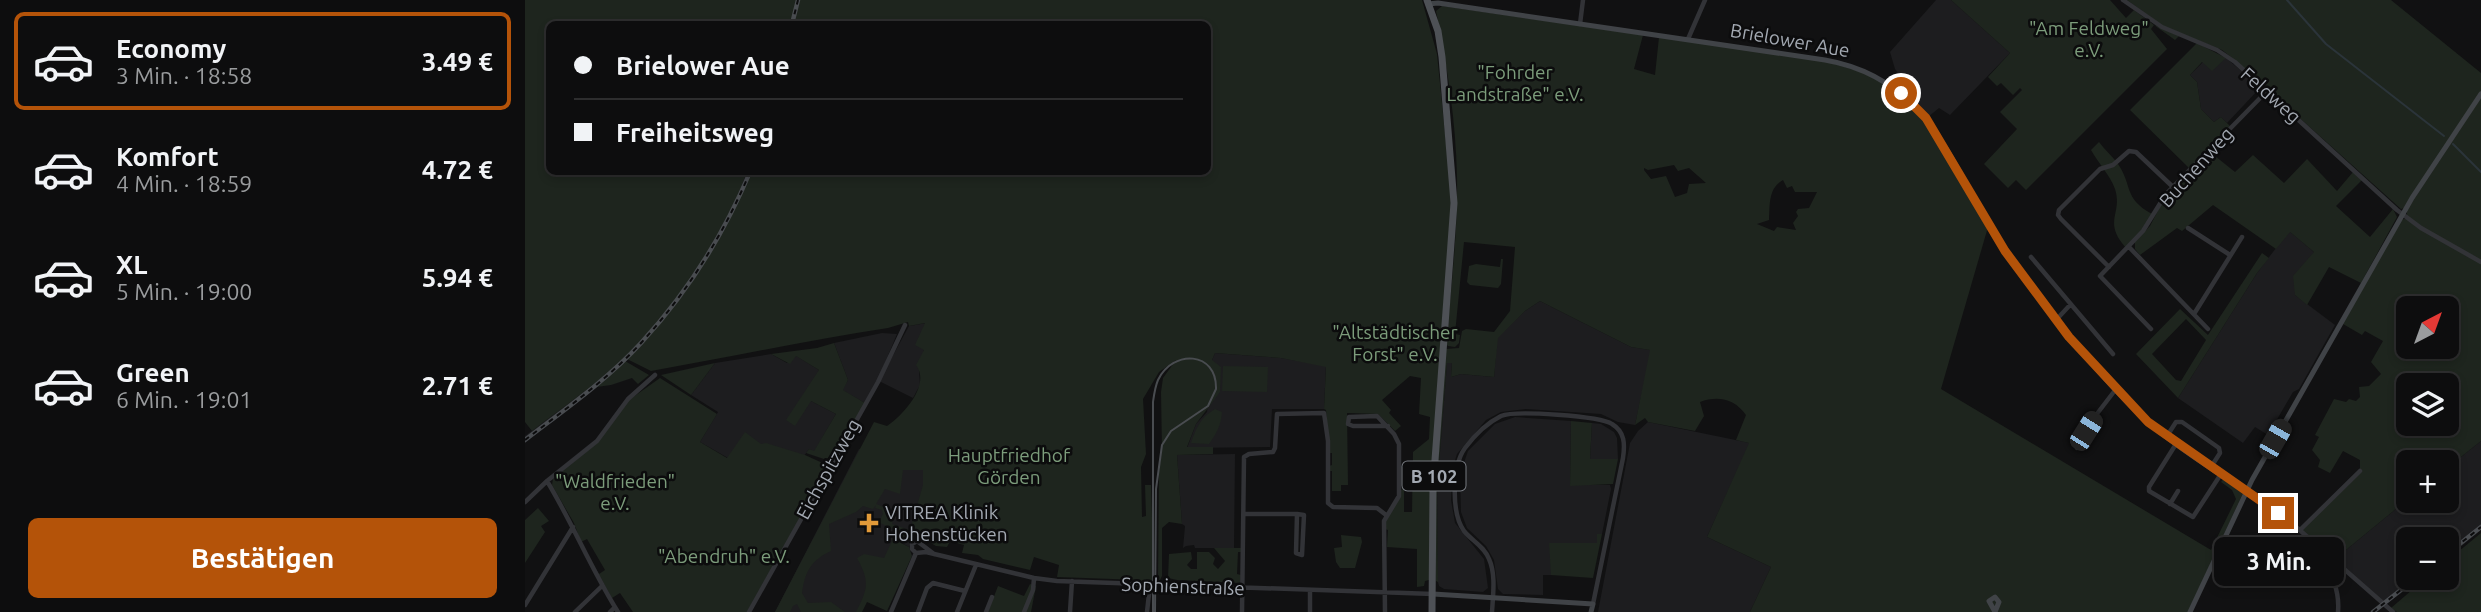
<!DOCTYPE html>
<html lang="de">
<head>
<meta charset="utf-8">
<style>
	body { margin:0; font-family:Ubuntu,sans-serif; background:#1b1b1c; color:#f1f3f6; height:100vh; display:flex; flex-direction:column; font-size:26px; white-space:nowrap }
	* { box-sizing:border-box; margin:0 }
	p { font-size:23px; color:#9a9c9e }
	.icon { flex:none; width:38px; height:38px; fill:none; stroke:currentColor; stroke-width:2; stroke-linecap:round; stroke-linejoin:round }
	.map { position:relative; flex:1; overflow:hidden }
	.panel { display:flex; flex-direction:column; background:#0d0d0e; width:525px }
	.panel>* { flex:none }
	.guide { position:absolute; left:21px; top:21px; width:665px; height:154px; border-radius:10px; box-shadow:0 4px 10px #0003,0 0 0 2px #2d2d2e; display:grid; align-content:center; height:154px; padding:0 28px; background:#0d0d0e }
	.needle { width:46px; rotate:41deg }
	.tools { position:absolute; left:1871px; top:296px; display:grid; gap:14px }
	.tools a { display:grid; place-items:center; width:63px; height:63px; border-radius:10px; background:#0d0d0e; box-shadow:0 4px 10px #0003,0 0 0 2px #2d2d2e; font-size:35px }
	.end { position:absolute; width:32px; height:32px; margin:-16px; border:9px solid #b45309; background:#fff; box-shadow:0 0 0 4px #fff }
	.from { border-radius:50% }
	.bubble { position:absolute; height:49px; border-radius:10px; background:#0d0d0e; box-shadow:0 4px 10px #0003,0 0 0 2px #2d2d2e; font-size:23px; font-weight:600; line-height:49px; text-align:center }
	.car { position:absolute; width:21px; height:42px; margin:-21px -10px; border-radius:9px; box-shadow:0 0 5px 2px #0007; background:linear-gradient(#222 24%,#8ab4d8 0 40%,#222 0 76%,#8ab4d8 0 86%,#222 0) }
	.guide b { display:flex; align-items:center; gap:24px; height:66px; font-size:26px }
	.guide b+b { border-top:2px solid #2d2d2e }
	.guide i { width:18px; height:18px; background:#f1f3f6 }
	ul { padding:12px 0 0; list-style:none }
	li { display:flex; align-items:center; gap:21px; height:98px; margin:0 14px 10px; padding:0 14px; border:4px solid transparent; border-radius:10px }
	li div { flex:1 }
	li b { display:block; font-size:26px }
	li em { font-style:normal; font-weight:600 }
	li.on { border-color:#b45309 }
	li>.icon { width:63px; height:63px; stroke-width:1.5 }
	.cta { display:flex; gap:14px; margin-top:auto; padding:14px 28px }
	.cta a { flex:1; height:80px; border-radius:10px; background:#b45309; color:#fff; font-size:28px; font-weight:600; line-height:80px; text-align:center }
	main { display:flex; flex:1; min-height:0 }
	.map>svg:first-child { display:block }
	.built { fill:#1d1d1f }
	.green { fill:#1e251e; fill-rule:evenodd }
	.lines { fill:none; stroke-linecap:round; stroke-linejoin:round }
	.stream { stroke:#2b343a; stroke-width:2 }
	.street { stroke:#323337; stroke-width:4.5 }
	.secondary { stroke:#404347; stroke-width:5 }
	.primary { stroke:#4e5156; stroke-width:7 }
	.tram { stroke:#494c50; stroke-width:2 }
	.rail-casing { stroke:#494c50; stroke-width:4.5 }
	.rail { stroke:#0c0c0d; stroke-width:2; stroke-dasharray:5; stroke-linecap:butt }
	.route { stroke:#b45309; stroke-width:9 }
	.poi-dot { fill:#e29a39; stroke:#0c0c0d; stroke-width:2.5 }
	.labels { text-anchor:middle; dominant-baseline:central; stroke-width:5; stroke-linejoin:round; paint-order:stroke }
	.shield { fill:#0c0c0d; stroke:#767a80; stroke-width:2 }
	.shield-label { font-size:18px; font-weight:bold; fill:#a3a9b2 }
	.park-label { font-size:19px; fill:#7c9c7b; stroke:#0c0c0d }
	.street-label { font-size:19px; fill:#a3a9b2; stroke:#0c0c0d }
	.poi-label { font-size:19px; fill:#a3a9b2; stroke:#0c0c0d; text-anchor:start }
</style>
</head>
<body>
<main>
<section class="panel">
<ul>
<li class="on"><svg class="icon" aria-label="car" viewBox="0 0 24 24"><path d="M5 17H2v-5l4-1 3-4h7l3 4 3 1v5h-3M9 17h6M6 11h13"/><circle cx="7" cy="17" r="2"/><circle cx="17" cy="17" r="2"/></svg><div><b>Economy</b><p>3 Min. · 18:58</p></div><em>3.49 €</em></li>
<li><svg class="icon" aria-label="car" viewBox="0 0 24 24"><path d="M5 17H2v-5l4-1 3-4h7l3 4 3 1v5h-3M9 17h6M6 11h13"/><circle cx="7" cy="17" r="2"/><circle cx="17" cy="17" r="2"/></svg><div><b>Komfort</b><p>4 Min. · 18:59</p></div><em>4.72 €</em></li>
<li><svg class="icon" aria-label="car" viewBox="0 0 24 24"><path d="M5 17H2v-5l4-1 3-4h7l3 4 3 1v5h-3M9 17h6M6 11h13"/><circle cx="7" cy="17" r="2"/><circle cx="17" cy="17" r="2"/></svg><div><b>XL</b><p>5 Min. · 19:00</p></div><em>5.94 €</em></li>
<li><svg class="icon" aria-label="car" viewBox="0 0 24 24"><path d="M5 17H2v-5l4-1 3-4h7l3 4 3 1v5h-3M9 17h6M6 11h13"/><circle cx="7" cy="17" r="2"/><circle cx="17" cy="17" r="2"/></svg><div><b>Green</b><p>6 Min. · 19:01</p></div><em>2.71 €</em></li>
</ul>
<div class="cta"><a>Bestätigen</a></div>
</section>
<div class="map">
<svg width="1956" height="612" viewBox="0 0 1956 612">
	<rect width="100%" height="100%" fill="#111112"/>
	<path class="built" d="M1411,0H1426L1485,53L1425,115L1414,108L1403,117L1386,97L1373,86L1377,84V79L1370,69L1365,52Z
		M1701,58L1732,84L1734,89L1702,123L1696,117L1689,122L1676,109L1672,82L1665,75L1678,62Z
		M1764,231L1789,252L1770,295L1810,325L1774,389L1768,392L1743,435L1730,427L1718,443L1653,398L1732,273Z
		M1015,301L1106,347L1126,350L1110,425L1093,422L1076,414L1001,409L976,412L961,420L932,454L927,470L926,500L930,523L959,559L963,588L958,592L919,589L914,586L913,582L912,490L922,363H927L926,377L936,374L969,377L972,338L1000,311Z
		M401,323L399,350L394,370L395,385L388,398L354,381L384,326Z
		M357,333L372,334L352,382L340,403L317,390L323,380L309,343Z
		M690,353L756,358L801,366L799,409H747L745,447L662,448L671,424L682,412L687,360Z
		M246,354L262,363L270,355L294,370L286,401L311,414L289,452L284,449L279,456L241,444L203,458L175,442L193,412L166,395L190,363Z
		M100,356L102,359L80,380L0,443V436L75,379Z
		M990,417L1046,421L1045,485H1085L1086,489L1077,534H1072V543L1026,563V575H1018V595L978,594L973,589L969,560L961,546L942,528L936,512L935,474L943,451L970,424Z
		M1123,422L1225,443L1182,537L1246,567L1225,612H1073L1105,443L1113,431Z
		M1067,423L1076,424L1089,432L1092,438L1093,459H1065Z
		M1956,441V530L1922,558V539H1883V578H1897L1861,604L1810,559L1883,499V500H1922V468Z
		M334,449L413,470L384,547L369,539L335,612H250Z
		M710,454L709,548H670L669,545L661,546L658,548L660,526L657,524L652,455Z"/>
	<path class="green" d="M0,0H273L266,24H24V172H222C199,234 160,294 114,343C83,377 43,403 7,431L0,422Z
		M274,0H897L912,54L927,203L904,580L900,581L899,586L892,587V549L862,547L863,530L860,529L861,518L875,490L879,489V512H887L888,452L904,439L905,417L894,414L896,378L885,376L857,400L866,410L864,413L876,426L870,431L853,414L822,413L823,485H816V491H807V471H804V466L807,465V453H804L801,410L799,409L801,367L756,358L690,353L687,360L696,367L695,392L671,424L662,447H688V454L652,455L657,524L644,522L637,528V576L635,580H633L634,471L637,451L636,392L638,378L651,360L634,372L618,399L621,454L616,467L617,517L621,516L620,485H626L629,583L616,582L615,580L532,577L534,565L509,557L505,570L458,559L453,555L437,553L439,545L425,541L422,547L411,546L389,533L385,541L372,534L370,530L353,522L358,514L357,510L350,508L351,505L348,509L338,506L331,512L304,524L306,551C286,560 280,572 277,593L283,603L306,602L320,612H276L272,604L268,606L265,612H250L349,422L362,426C378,415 406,385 391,365L399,350L390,345L400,323L384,326L383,322L363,328C284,340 205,357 126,371L102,359C155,306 197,240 226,172H682V24H268ZM378,470H398V485L385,530L367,524L370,511L351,504L360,489L375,494Z
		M1426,0H1585L1601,18L1609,10L1629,25L1654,36L1650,40L1629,25L1626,29L1642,49L1501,190L1491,180L1483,188L1459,164L1492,129L1475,112L1497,90L1495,88L1488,95L1476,83L1472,86L1463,77L1485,53Z
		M1602,0H1866L1956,73V91L1880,208L1876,209L1711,61L1697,50L1638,26Z
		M917,6L1118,35L1109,69L1130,75L1134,37L1299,61L1350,76L1388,106L1414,142L1463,227L1416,389L1686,550L1711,499L1707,490L1696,482L1699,478L1719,491L1663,612H1225L1246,567L1182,537L1224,443L1211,440L1221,415C1210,399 1193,395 1175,402L1179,416L1170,431L1123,422L1120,418L1110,425L1125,350L1106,347L1015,301L1000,311L973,338L969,377L936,374L926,377L927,363H922L912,490L913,582L911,581L910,480L921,349L934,348L937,331L941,329L969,332L985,311L990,247L939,242L930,334L935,335L934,343L930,347L923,346L921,344C926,288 933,232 932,177C931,121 922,65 911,11ZM1149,165L1153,171L1164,168L1181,183L1164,184L1162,193L1150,197L1141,176L1126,179L1119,170V168L1123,170ZM1258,180L1262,188L1267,186L1270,192H1292L1284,208L1273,209L1271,212L1273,216L1268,223L1271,230L1252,227L1249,231L1232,224L1244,220C1245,205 1243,188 1258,180Z
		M1672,43L1701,58L1687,71L1677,62L1665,75L1672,82L1676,109L1689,122L1696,117L1705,126L1664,168L1605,110Z
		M1956,98V441L1922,468V462H1883V499L1810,559L1777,530L1835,472V460L1818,451L1805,473L1793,467L1795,460L1787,450L1794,437L1790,435L1809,399L1821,402L1824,399L1831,401L1835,397L1834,387L1844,386L1856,374L1846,362L1858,341L1840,331L1837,335L1818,324L1876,220L1882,218V210ZM1883,308H1922V346H1883ZM1883,385H1922V424H1883Z
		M1574,142C1580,150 1587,156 1593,164C1608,186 1598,198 1627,214L1622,224L1601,248C1577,221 1598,214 1590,189C1585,175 1573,163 1566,150Z
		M1685,152L1710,172L1728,155L1759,183L1782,159L1812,191L1828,172L1837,180L1811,206L1845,237L1868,209L1872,217L1836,283L1804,267L1782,305L1770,295L1768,276L1789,252L1765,232L1751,249L1688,205L1657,231L1652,228L1615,255L1610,249V242L1625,226L1638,201Z
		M1737,253L1744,258L1732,273L1653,398L1611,354L1655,309L1683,335ZM1661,319L1681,340L1656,381L1651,380L1627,354Z
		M976,259H978L976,284L973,288L945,285L942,282L944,266L951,264L975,267Z
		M309,343L323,380L318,390L340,403L309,457L299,459L281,453L284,449L289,451L311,414L286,401L270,426L261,420L294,370L271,356L265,364L246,354L292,348Z
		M100,361L124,375L113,384L107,378L86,385L71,387Z
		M190,363L166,395L136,375Z
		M698,366L743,367L742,392L697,391Z
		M135,378L192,414L175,442L202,458L220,432L236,444L241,443L280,455L302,465L303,468L222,612H108L95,593L87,598L66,561L74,574L80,570L62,539L56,542L49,523L27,485L28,479L72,443L104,400Z
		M690,409L697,412C696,425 692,433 684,444L666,443C671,428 676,417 690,409Z
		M1046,421L1067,423L1065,459H1093L1088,484L1045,486Z
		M13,508L24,521L16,526L20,532L0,563V520Z
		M1956,533V612H1872L1866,608L1901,578H1922V561Z
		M1072,534H1077L1068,578L1026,575L1024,543H1072Z
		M816,535L836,537L837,542L830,568H815L811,562L809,548L817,547Z
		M368,539L384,547L387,556L362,611L342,602L337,612H331C343,588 345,582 332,558L339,554L359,558Z
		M689,548H716V552H713L712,574L716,575L715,583L652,580L643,578L644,554L666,552L667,559L662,565L666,569H672V552H684L690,558L688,564L693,569L700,561Z
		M505,584L511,586L506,612H463L473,586L499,596Z"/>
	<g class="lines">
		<path class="stream" d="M1762,0L1801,44L1919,136
			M1928,144L1956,172"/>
		<path class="street" d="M1598,0L1637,27L1692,50L1710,62L1872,210L1896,228L1956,262
			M1055,24L1058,0
			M1163,39L1180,0
			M1663,228L1705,255
			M1604,247L1683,329
			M1506,257L1588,354
			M1584,267L1536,219L1533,215L1534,210L1575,169L1588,165L1604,151L1611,152L1648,187
			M1669,314L1717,237
			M1531,320L1545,305
			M1626,329L1575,276L1618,231L1641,194L1742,91
			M1642,436L1651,422H1657L1694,448L1695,453L1686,467
			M1651,444L1624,487V491L1668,517L1696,474
			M1552,448L1568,419L1591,389
			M22,481C48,524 66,569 93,612
			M1722,491L1770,526L1868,612
			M0,502L22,481L72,441L103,399L130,375
			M1645,504L1653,491
			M719,514H772L771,553L777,555L779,515L772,514
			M1775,530L1835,471
			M1797,550L1795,554C1806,574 1815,589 1813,612
			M391,553L401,552L509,578L532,581L908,594
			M391,553L387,549V544L392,541L409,554
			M0,605L48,527
			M50,612L77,586
			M85,612L90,607
			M224,612L353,382L380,325
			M366,612L391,553
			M393,612L402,588L408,583L440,591
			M432,612L451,565
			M461,612L467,597
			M499,612L508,590L509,578
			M545,612L547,581
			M622,612L625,585
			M717,612L719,457L724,454L748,452L750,448L752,414L799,413L803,441V503L808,507L852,508L861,515
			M785,612V591
			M860,612L859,521L874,496V444L869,434L852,416L824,417L823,424L828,426H863
			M967,612C968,595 971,574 964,559C959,546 947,541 939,531C926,513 927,466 940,448C949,436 962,423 976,416C990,410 1075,416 1087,424C1100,432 1100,444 1098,458L1068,604"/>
		<path class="secondary" d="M903,4L913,3L1300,60C1398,77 1422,154 1467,230C1489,267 1515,301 1542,334C1565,362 1598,401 1625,424C1654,448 1689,471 1722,491
			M908,594L1068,604L1066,612
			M1470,597L1474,602L1470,612L1464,601Z
			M1665,612L1727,480L1887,198L1956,94"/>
		<path class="primary" d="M902,0L913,31L917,57L929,203L908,487L907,612"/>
		<path class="tram" d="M628,612V402C629,395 630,387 633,380C648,349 692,351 691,389L683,406L646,431L637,445L631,489L630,612"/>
		<defs>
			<path id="rail" d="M267,24L273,0
				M0,440C39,410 82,380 116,343C162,293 199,234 225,172
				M1922,554L1956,527
				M1848,612L1891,578"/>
		</defs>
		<use href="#rail" class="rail-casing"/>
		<use href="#rail" class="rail"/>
	</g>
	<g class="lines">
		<path class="route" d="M1376,93L1401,118L1480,251L1544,337L1623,422L1753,513"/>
	</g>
	<path class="poi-dot" d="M340.5 512.5h7v7h7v7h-7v7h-7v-7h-7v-7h7z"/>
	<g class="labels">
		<rect class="shield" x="877.5" y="461.5" width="63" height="29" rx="5"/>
		<g class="shield-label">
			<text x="909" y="476">B 102</text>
		</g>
		<g class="park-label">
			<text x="1564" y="28">"Am Feldweg"<tspan x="1564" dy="22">e.V.</tspan></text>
			<text x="990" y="72">"Fohrder<tspan x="990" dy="22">Landstraße" e.V.</tspan></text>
			<text x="870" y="332">"Altstädtischer<tspan x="870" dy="22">Forst" e.V.</tspan></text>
			<text x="484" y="455">Hauptfriedhof<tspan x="484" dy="22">Görden</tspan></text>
			<text x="90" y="481">"Waldfrieden"<tspan x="90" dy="22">e.V.</tspan></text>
			<text x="199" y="556">"Abendruh" e.V.</text>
		</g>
		<g class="street-label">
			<text transform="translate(1265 40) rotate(10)">Brielower Aue</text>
			<text transform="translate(1746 95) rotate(42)">Feldweg</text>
			<text transform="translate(1671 167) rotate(-48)">Buchenweg</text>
			<text transform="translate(303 469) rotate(-61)">Eichspitzweg</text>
			<text transform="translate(658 586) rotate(2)">Sophienstraße</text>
		</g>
		<g class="poi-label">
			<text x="360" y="512">VITREA Klinik<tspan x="360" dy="22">Hohenstücken</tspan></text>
		</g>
	</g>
</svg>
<div class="tools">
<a><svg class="needle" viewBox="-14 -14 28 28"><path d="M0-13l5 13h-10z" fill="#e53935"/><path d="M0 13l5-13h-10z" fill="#9a9c9e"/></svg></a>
<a><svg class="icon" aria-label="layers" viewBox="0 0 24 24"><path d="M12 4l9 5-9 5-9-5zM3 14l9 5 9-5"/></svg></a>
<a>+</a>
<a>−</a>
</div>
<i class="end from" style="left:1376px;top:93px"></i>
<i class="end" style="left:1753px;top:513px"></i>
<div class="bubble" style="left:1689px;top:537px;width:130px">3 Min.</div>
<i class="car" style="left:1561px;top:431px;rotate:32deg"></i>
<i class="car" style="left:1750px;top:439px;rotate:30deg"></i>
<div class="guide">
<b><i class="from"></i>Brielower Aue</b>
<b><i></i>Freiheitsweg</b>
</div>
</div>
</main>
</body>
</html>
